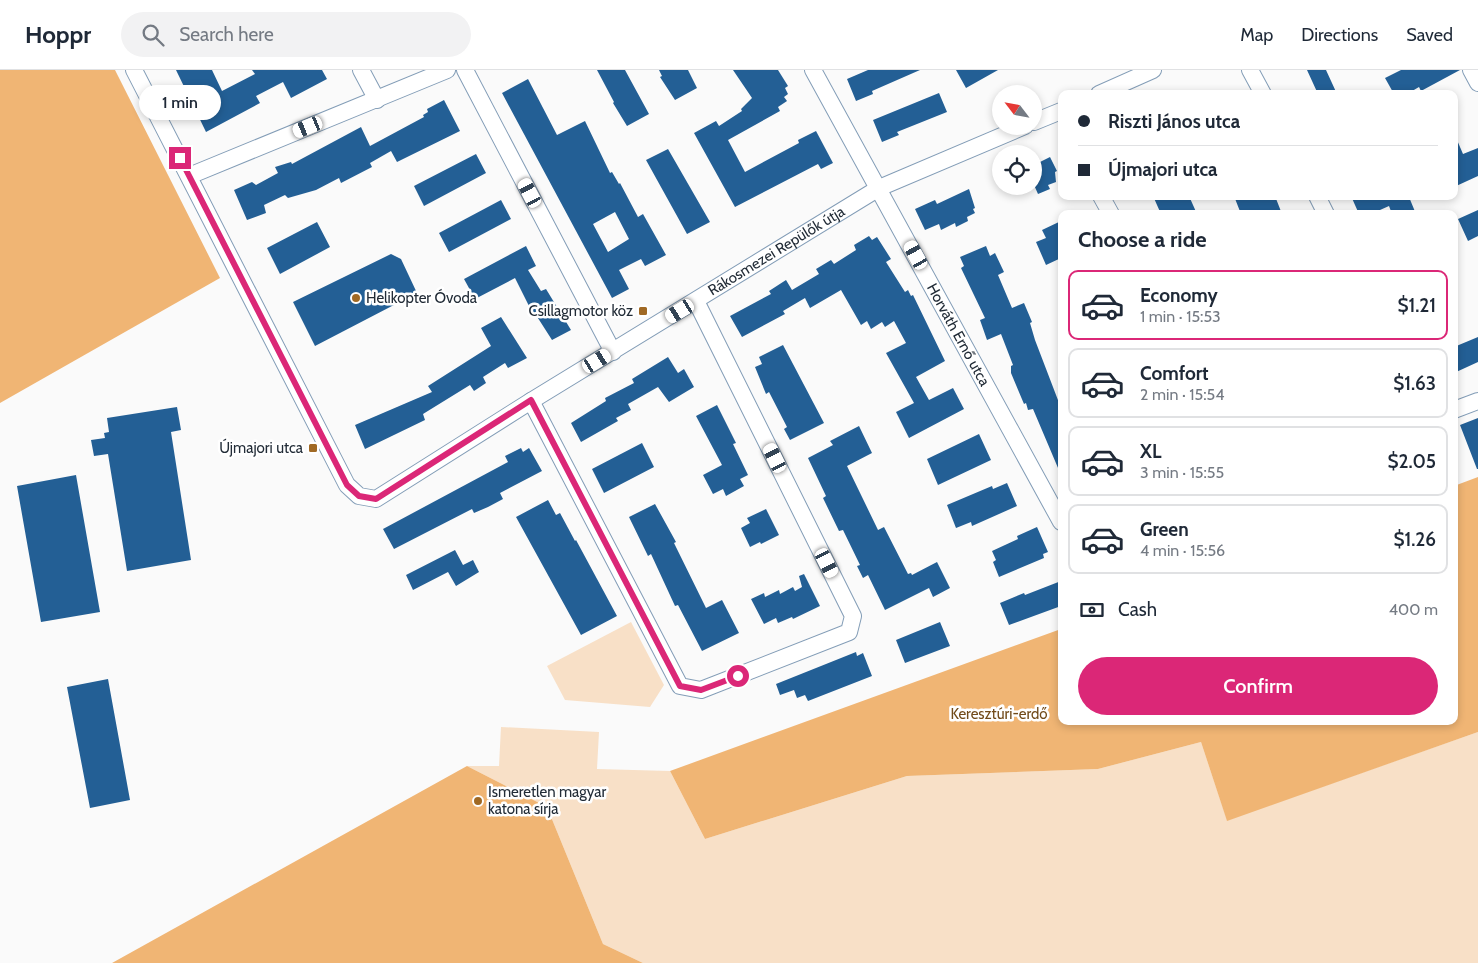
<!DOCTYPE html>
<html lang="en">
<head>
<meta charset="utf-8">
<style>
	body { margin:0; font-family:Cabin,sans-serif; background:#f2f2f3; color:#1f2937; height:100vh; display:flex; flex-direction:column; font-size:19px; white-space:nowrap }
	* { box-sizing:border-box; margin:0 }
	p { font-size:16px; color:#747a83 }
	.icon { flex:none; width:28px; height:28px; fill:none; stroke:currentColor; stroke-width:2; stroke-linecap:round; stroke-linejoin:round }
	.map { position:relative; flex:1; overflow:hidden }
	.panel { position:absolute; left:1058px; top:140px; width:400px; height:515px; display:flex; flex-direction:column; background:#fff; border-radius:10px; box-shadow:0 2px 8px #0003 }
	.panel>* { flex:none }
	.banner { position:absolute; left:1058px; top:20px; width:400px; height:110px; border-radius:10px; box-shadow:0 2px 8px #0003; display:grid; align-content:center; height:110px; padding:0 20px; background:#fff }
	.needle { width:32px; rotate:302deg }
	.fabs { position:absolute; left:992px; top:15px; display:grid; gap:10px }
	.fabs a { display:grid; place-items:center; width:50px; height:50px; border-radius:50%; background:#fff; box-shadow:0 2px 8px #0003; font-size:25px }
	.end { position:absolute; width:22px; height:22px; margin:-11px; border:6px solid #db2777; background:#fff; box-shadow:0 0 0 2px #fff }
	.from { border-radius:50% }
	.bubble { position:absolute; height:35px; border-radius:18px; background:#fff; box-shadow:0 2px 8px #0003; font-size:16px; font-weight:600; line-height:35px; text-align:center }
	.car { position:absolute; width:15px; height:30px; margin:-15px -8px; border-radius:6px; box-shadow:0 0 4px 1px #0007; background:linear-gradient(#fff 24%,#345 0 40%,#fff 0 76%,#345 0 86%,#fff 0) }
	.banner b { display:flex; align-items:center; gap:18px; height:48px; font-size:19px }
	.banner b+b { border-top:1px solid #e0e1e3 }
	.banner i { width:12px; height:12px; background:#1f2937 }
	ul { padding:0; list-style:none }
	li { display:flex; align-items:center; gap:15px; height:70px; margin:0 10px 8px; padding:0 10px; border:2px solid #e0e1e3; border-radius:10px }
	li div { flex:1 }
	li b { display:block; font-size:19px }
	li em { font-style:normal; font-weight:600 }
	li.selected { border-color:#db2777 }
	li>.icon { width:45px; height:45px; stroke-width:1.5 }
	h2 { padding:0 20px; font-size:22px; line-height:60px }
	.pay { display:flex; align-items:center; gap:12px; height:55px; padding:0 20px; font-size:19px }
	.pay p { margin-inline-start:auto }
	.cta { display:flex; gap:10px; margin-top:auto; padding:10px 20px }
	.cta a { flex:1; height:58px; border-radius:30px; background:#db2777; color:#fff; font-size:20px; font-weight:600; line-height:58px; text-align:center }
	header { display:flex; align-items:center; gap:30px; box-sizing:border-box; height:70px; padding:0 25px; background:#fff; border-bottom:1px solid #e0e1e3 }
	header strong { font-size:24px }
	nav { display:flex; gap:28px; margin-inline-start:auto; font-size:18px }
	.search { width:350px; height:45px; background:#f2f2f3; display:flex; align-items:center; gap:12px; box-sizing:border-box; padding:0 18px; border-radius:28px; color:#747a83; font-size:19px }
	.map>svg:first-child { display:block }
	.green { fill:#f8e0c7 }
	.forest { fill:#f0b574 }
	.building { fill:#235f95; fill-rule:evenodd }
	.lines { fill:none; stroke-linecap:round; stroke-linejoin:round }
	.minor-casing { stroke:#839db7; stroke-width:18 }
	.minor { stroke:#fff; stroke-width:16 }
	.route { stroke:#db2777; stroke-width:6 }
	.poi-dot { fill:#a06924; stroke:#fff; stroke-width:2 }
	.labels { text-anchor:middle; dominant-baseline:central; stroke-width:5; stroke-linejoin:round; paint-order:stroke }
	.street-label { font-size:15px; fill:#222c37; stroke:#fff }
	.poi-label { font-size:15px; fill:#222c37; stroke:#fff; text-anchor:start }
	.park-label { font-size:15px; fill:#724b1a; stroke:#fff }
</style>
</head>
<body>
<header>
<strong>Hoppr</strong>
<div class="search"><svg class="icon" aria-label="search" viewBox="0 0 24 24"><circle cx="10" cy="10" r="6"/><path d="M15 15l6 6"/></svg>Search here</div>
<nav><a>Map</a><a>Directions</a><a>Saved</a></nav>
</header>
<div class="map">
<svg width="1478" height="893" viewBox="0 0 1478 893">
	<rect width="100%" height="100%" fill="#fafafa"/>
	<path class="green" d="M631,552L664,615L650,637L565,630L547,596Z
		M501,657L599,662L597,699L670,701L705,769L907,706L1098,699L1201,672L1227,750L1478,662V893H643L603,874L547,737L467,696H499Z"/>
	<path class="forest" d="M0,0H115L220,208L0,333Z
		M1478,407V662L1227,751L1201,672L1098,699L907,706L705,769L670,701L1061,559V651H1454V416Z
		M467,696L547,737L603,874L643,893H112Z"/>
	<path class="building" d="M176,0H212L222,21L255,4L252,0H322L327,9L291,28L283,12L256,26L260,33L206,62Z
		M597,0H625L649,44L627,56L613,33L614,32Z
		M659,0H688L697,18L675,30L660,7L662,6Z
		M733,0H778L788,16L785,18L788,24L784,27L787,31L778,37L780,41L728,70L745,102L799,73L798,70L816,61L833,93L821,99L818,94L735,137L694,63L716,51L719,56L742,41L741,39L752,28Z
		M868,0H920L872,21L873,24L856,31L847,9Z
		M956,0H998L966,18Z
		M1307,0H1326L1337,24H1318Z
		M1401,0H1460L1421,21L1419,17L1407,24H1394L1385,8Z
		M528,9L557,65L585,51L610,103L612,102L619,114L620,113L638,147L643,144L666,185L645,196L641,189L619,200L629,219L612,228L502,23ZM615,142L629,169L608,182L593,154Z
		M939,23L947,42L897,62L899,65L882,72L873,50Z
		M444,30L460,61L397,92L391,81L370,93L372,97L341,113L339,108L316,120L288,128L285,125L264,135L266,143L247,150L234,120L252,112L256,115L278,103L275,97L291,92L292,94L361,57L370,76L424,47L423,45L428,42L427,39Z
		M1454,63L1463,84L1478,78V106L1454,117Z
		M668,79L710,152L687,164L646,90Z
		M476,84L486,103L424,136L414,116Z
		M1050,87L1057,101L1055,102L1056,112L1048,115L1050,119L1038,124L1034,115V95Z
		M969,119L975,138L973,139L975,143L967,147L968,151L956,157L955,153L941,160L939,154L925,160L915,139L935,130L937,134Z
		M1153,126H1189L1197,144H1161Z
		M1234,126H1275L1282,144H1241Z
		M1351,126H1411L1409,127L1416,144H1392L1389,136L1371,144H1359Z
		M501,130L511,149L449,182L439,163Z
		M1478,140V166L1468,171L1458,149Z
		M1061,151V188L1046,195L1036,172L1046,168L1042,160Z
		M317,152L330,177L280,204L267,178Z
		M869,166L872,170L877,167L891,189L886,192L905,222L908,220L911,226L913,225L945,291L916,307L929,330L953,318L964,339L909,368L896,342L914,333L886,283L906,273L894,251L885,257L882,252L871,259L867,251L861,255L841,220L810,238L805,228L783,241L785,244L742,267L730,246L771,224L769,221L786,210L792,220L819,204L816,199L831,190L834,194L856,180L854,175Z
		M526,176L536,196L528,200L541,221L546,219L571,260L552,270L536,245L534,246L515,208L475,229L464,209Z
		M986,176L990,186L995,183L1004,202L998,205L1012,238L1024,233L1032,252L1030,253L1035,270L1061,338V405L1033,339L1028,340L1026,333L1024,334L1011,303V296L1013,295L1001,264L987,270L980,250L985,248L961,198L964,196L960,187Z
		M391,184L401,189L417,223L315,276L293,232Z
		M501,247L527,288L508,298L505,293L483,307L486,313L474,321L470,315L423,344L425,350L365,379L355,355L432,322L428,316L491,276L481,258Z
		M1478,267V292L1454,303V277Z
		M783,275L824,353L790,370L784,359L787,357L769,322L766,324L755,297L762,294L759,287Z
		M668,287L678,303L684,299L694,317L669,332L658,317L628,334L631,340L616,348L618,351L581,372L571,353L606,331L605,328L634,313L632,309Z
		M717,335L736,373L733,374L748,405L740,409L744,416L726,426L723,419L713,424L703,405L722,395L696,346Z
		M177,337L181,360L171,362L191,490L127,501L108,384L94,386L91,370L105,368L104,363L109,362L107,348Z
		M1478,348V399H1477L1460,355Z
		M859,356L872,383L847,396L878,460L884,457L908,504L911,503L912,505L937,492L950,518L933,527L929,518L885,540L868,505L863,508L857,496L860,495L843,460L839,461L823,428L826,426L808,388L833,375L830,371Z
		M979,364L991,390L938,415L927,389Z
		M642,373L654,397L604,423L592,399Z
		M521,378L523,382L529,378L542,401L500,423L503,429L488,437L474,443L472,439L394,479L383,459L508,392L505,386Z
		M76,405L100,542L41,552L17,416Z
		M1007,413L1017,436L972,456L971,452L956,458L947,435L992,416L993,419Z
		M548,430L556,445L560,443L575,471L576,470L617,546L581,565L516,447Z
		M655,434L676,472L674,473L706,538L722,530L739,563L702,581L678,535L675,536L651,484L648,486L629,447Z
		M766,439L779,465L761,474L760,472L750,477L741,458L750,453L747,448Z
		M1037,457L1048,482L1043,484L1044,488L999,507L993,492L996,490L992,481L1018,469L1017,466Z
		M455,480L463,495L473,490L479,502L456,516L448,502L413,520L406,505Z
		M804,504L820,536L793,549L792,547L778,553L776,548L764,554L751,529L764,523L765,527L779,520L780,524L793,517L795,521L802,517L799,506Z
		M1061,511V536L1009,555L1000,533L1024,523L1025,525Z
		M940,552L950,576L905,593L896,570Z
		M856,582L857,586L863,583L872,606L808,631L805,625L797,628L794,620L780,625L776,614Z
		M108,609L130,730L90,738L67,617Z"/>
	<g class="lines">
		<defs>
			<g id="minor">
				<path id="s1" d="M134,0L347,415L359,426L376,429L531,331L879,118L1025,56"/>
				<path d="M361,0L377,30"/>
				<path d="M465,0L613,282"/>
				<path id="s2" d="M813,0L1061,452"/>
				<path d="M1250,0L1263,24"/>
				<path d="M1471,0L1478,13"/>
				<path d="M1099,24L1153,0"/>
				<path d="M1034,52L1061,41"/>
				<path d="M189,106L447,0"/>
				<path d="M1101,126L1111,144"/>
				<path d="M1317,126L1326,144"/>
				<path d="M531,331L680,616L701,620L849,562L853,546L696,231"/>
				<path d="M1454,340L1478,331"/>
			</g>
		</defs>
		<use href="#minor" class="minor-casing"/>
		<use href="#minor" class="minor"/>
	</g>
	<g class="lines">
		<path class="route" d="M180,88L347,415L359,426L376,429L531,330L680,616L701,620L738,606"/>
	</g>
	<g class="poi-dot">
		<circle cx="356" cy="228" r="5"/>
		<rect x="638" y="236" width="10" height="10" rx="2.5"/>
		<rect x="308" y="373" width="10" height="10" rx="2.5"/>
		<circle cx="478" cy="731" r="5"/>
	</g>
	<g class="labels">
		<g class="street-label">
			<text stroke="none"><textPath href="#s1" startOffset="971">Rákosmezei Repülők útja</textPath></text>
			<text stroke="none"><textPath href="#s2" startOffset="302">Horváth Ernő utca</textPath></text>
		</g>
		<g class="poi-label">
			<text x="366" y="228">Helikopter Óvoda</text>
			<text x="633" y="241" text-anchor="end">Csillagmotor köz</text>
			<text x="303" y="378" text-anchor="end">Újmajori utca</text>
			<text x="488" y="722">Ismeretlen magyar<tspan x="488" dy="17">katona sírja</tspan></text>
		</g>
		<g class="park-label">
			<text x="999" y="644">Keresztúri-erdő</text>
		</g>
	</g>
</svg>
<div class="fabs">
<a><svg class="needle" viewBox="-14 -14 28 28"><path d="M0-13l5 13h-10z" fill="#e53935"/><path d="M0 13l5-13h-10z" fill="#747a83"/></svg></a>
<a><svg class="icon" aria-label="locate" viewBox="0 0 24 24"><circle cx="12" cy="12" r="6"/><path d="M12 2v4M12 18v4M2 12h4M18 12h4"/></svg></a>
</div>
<i class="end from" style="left:738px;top:606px"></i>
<i class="end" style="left:180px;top:88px"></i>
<div class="bubble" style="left:139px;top:15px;width:82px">1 min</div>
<i class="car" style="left:308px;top:57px;rotate:248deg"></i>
<i class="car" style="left:530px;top:123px;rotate:332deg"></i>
<i class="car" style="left:916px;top:185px;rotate:331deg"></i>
<i class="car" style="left:680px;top:241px;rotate:239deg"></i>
<i class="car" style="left:597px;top:291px;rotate:59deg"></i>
<i class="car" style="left:775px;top:388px;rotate:334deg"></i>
<i class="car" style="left:827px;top:493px;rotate:153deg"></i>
<div class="banner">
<b><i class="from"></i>Riszti János utca</b>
<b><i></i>Újmajori utca</b>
</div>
<section class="panel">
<h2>Choose a ride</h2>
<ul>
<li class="selected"><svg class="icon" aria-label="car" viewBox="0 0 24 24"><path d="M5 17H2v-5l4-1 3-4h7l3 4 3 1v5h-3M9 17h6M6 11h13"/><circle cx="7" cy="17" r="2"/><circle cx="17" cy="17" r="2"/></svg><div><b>Economy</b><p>1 min · 15:53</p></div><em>$1.21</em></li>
<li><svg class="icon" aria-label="car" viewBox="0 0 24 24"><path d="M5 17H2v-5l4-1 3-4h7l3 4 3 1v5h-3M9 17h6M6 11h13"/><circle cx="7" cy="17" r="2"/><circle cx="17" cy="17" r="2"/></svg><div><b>Comfort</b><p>2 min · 15:54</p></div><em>$1.63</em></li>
<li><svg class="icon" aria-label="car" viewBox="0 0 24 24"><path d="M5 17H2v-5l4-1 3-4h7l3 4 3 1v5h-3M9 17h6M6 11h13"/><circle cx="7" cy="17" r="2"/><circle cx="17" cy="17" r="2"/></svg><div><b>XL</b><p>3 min · 15:55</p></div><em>$2.05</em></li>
<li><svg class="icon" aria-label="car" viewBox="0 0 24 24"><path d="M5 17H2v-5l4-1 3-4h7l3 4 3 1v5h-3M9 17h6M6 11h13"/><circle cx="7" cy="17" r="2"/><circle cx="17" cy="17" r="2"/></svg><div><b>Green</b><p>4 min · 15:56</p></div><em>$1.26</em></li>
</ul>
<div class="pay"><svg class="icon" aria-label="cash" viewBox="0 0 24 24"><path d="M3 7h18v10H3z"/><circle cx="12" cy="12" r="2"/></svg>Cash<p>400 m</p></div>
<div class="cta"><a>Confirm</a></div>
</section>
</div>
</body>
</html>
